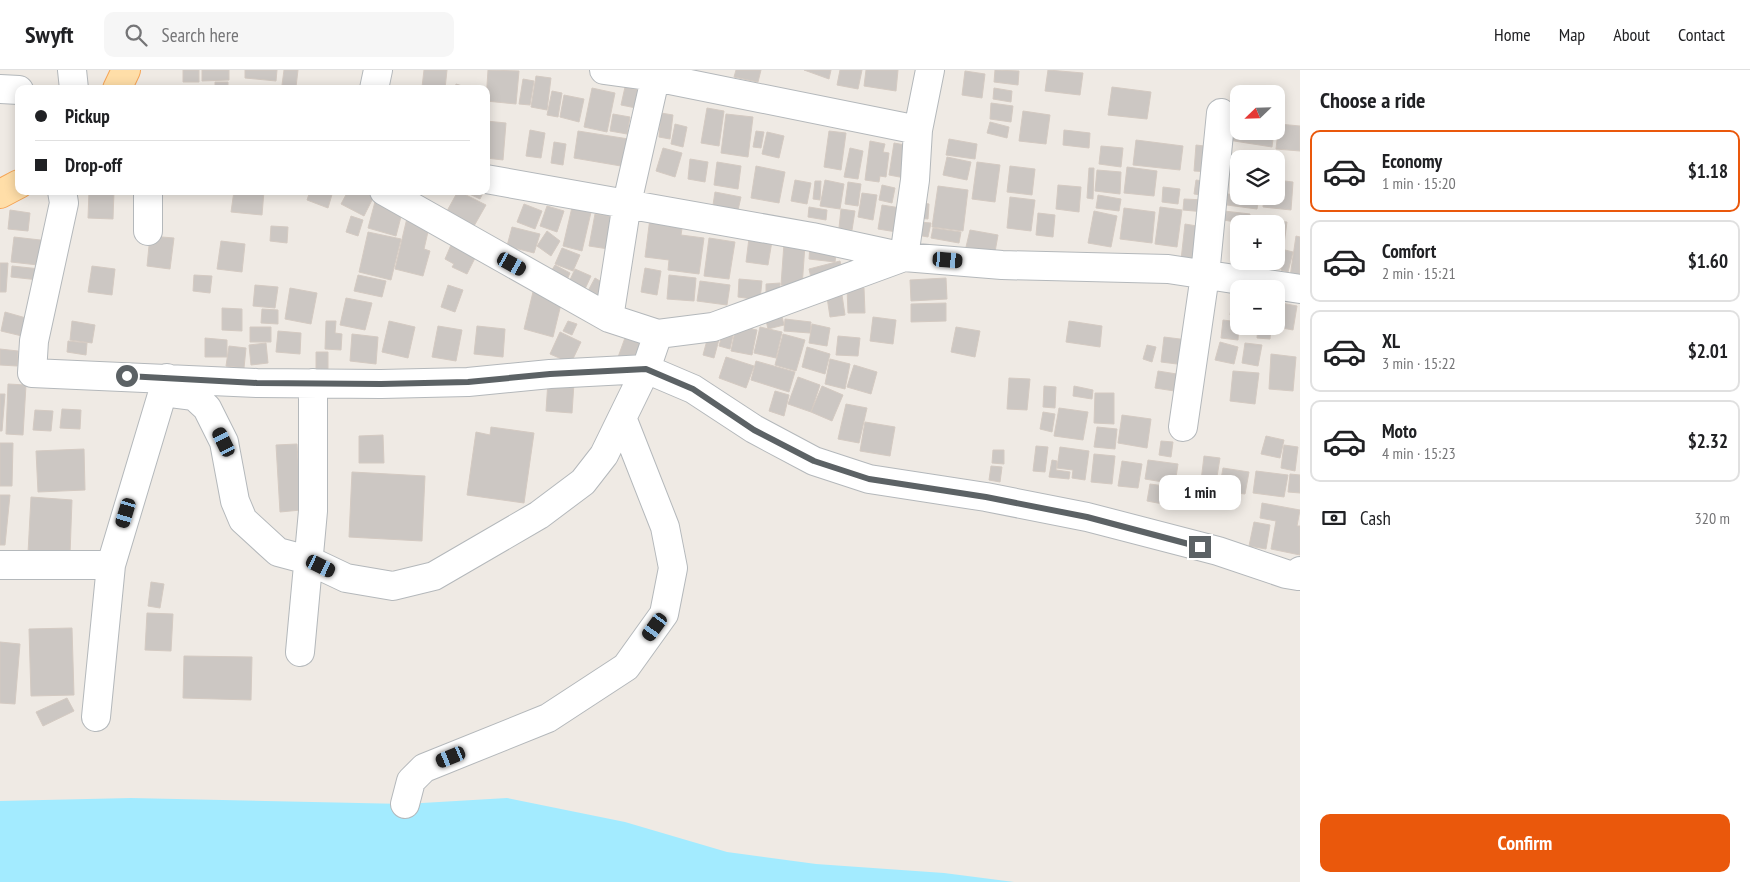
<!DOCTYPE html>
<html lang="en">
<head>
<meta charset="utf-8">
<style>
	body { margin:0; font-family:"PT Sans Narrow",sans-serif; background:#f6f6f6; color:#202124; height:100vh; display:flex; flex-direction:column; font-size:19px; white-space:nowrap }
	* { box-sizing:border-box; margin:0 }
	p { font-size:16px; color:#757577 }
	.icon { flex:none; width:28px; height:28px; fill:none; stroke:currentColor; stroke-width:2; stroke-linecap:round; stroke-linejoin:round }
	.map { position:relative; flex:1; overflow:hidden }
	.panel { display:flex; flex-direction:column; background:#fff; width:450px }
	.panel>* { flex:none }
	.hud { position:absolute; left:15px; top:15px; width:475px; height:110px; border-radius:10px; box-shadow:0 2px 12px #0003; display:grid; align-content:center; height:110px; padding:0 20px; background:#fff }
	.needle { width:32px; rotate:247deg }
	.tools { position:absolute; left:1230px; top:15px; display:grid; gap:10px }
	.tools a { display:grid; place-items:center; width:55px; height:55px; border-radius:10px; background:#fff; box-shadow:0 2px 12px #0003; font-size:25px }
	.end { position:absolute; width:22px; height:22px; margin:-11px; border:6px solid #5c6265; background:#fff; box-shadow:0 0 0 2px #fff }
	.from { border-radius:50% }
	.bubble { position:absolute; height:35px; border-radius:10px; background:#fff; box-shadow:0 2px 12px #0003; font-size:16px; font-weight:700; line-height:35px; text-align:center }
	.car { position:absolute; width:15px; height:30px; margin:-15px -8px; border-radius:6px; box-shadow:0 0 4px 1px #0007; background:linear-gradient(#222 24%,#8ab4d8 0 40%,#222 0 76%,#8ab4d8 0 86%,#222 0) }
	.hud b { display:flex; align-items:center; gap:18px; height:48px; font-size:19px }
	.hud b+b { border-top:1px solid #e0e0e0 }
	.hud i { width:12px; height:12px; background:#202124 }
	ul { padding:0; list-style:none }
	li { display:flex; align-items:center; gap:15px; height:82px; margin:0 10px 8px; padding:0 10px; border:2px solid #e0e0e0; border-radius:10px }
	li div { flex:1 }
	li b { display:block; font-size:19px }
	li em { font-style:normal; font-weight:700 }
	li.selected { border-color:#ea580c }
	li>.icon { width:45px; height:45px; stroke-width:1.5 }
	h2 { padding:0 20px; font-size:22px; line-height:60px }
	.pay { display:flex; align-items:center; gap:12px; height:55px; padding:0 20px; font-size:19px }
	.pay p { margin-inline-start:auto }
	.action { display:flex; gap:10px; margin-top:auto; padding:10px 20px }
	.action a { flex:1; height:58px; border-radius:10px; background:#ea580c; color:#fff; font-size:20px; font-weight:700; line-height:58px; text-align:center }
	header { display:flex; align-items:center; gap:30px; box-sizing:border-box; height:70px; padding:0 25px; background:#fff; border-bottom:1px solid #e0e0e0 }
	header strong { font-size:24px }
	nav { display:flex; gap:28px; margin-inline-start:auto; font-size:18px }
	.search { width:350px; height:45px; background:#f6f6f6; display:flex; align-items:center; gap:12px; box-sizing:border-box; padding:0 18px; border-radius:10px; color:#757577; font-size:19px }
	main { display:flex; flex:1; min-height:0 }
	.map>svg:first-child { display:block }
	.water { fill:#a3ebff }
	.building { fill:#ccc7c3; stroke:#d4cac2 }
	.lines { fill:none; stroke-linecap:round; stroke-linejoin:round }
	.minor-casing { stroke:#b4b8bb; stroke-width:30 }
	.major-casing { stroke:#f6a556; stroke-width:30 }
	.minor { stroke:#fff; stroke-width:28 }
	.major { stroke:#ffdea8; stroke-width:28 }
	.route { stroke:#5c6265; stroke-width:6 }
</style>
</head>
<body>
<header>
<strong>Swyft</strong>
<div class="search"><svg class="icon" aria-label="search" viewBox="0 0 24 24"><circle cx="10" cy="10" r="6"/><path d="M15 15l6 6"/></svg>Search here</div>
<nav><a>Home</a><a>Map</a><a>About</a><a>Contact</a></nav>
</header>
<main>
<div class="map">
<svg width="1300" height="812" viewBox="0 0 1300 812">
	<rect width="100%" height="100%" fill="#efeae4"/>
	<path class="water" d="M131,728L405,734L507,728L625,752L727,782L816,794L944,803L1014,812H0V731Z"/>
	<path class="building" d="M183,0H199V12H183Z
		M202,0H229V10L202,11Z
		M245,0H277L276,11L245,8Z
		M284,0H298L296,17L282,15Z
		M424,0H447L445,19L422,17Z
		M488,0L519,1L516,34L486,31Z
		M736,0H761L758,12L734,7Z
		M804,0H831L829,9Z
		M840,0H862L858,19L837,15Z
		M866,0H898L896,21L864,16Z
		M995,0L1019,1L1018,15L994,12Z
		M1048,0L1083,3L1080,25L1045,21Z
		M965,1L985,4L982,28L962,25Z
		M536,6L551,8L547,40L531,37Z
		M523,9L534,11L530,35L519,34Z
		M215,12H228V19H215Z
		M456,14L472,19H455Z
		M625,17L645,22L641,39L621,35Z
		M1112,17L1151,22L1147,49L1108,45Z
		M592,18L615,23L607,62L584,57Z
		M994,18L1012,21L1011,32L993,29Z
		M552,21L562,23L558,47L547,45Z
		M564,25L584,29L579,52L560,47Z
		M991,33L1013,36L1011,52L990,49Z
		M1234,33L1239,34V61H1274L1272,77L1228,70Z
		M707,38L724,41L719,76L701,73Z
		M1023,41L1050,45L1046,74L1019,71Z
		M661,43L673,45L670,69L659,67Z
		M613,44L630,47L627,64L610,61Z
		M726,44L753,47L748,87L721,83Z
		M486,51L506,53L503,90L486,88Z
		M990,52L1009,57L1007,68L987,63Z
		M675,54L687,57L683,77L671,74Z
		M1279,54L1300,56V81L1276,79Z
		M530,60L545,63L541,88L526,86Z
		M1064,60L1090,63L1089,78L1063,75Z
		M578,61L635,70L632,91L622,90L621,96L574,88Z
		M756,61L764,62L761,78L753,77Z
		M829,61L846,63L841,100L824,97Z
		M767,62L784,66L779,88L762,84Z
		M949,69L977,74L975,89L946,85Z
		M1136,70L1183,76L1180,100L1133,95Z
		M870,71L885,74L883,82L889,83L886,107L880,106L879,112L865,110Z
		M554,72L566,74L563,95L551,93Z
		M894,73L911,76L905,108L889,105Z
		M1196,75L1213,77L1211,102L1194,101Z
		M1101,76L1123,78L1121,97L1099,94Z
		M663,78L682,83L675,107L656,101Z
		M850,78L863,81L858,109L844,107Z
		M947,87L971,92L967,110L943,105Z
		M690,89L708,92L705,112L688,109Z
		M717,92L741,96L738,119L714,115Z
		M977,92L1000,95L995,132L972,129Z
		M1238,93H1239V124L1234,123Z
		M756,96L785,102L779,133L751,128Z
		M1010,96L1035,99L1032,125L1007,122Z
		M1127,97L1157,101L1154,126L1124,123Z
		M1089,98H1094L1093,129L1087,128Z
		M1097,100L1121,102L1120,124L1095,121Z
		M795,110L811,113L807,134L791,131Z
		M825,110L844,114L840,139L820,136Z
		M1196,110L1210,112L1208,126L1194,124Z
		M1276,110L1293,112L1291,140L1263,137L1264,126H1276Z
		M815,111H821L820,130L813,129Z
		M848,112L861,114L858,136L845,134Z
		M882,115L895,118L892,133L879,130Z
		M1058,115L1081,117L1079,142L1056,139Z
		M938,116L968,120L963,161L932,157Z
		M1163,117L1180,119L1178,134L1162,132Z
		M89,121H114L113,149L88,148Z
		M234,121H264L262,145L231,142Z
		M310,121H333L328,138L307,130Z
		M348,121H368L375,124L364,146L341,134Z
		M458,121L486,135L474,156L447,141Z
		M463,121H484L480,129Z
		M715,122L741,127L738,140L713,135Z
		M862,123L877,125L873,150L858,147Z
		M1228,124L1259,128L1257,139L1227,135Z
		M1098,125L1121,129L1119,141L1096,138Z
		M1010,127L1035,130L1031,161L1007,158Z
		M376,128L404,135L396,166L368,158Z
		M1184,129L1205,130V142L1183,140Z
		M917,132L929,134L928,149L916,148Z
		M573,133L592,138L582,181L563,176Z
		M524,134L542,141L535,159L517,152Z
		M882,135L907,139L903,163L878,159Z
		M547,136L564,141L557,162L540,156Z
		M809,137L827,140L826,150L808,147Z
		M1160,137L1182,140L1177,177L1155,174Z
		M1124,138L1155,142L1152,173L1120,169Z
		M841,139L855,141L852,160L839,158Z
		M10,140L30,143L28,161L8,159Z
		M1094,141L1117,146L1111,177L1088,173Z
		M1224,141L1250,144L1248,154L1223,150Z
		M1038,143L1055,145L1053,167L1036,165Z
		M595,144L621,148L615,180L589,176Z
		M351,146L363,150L358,166L346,162Z
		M407,148L430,153L424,179L430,181L423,206L395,199Z
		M650,148L683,152L681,165L704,168L699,204L668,200L669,190L645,187Z
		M1268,150L1287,152L1284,174L1276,173V154H1268Z
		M919,152L931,153L928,167L917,165Z
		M1185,154L1203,157L1199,192L1181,190Z
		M1235,155H1239V174H1234Z
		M271,156L288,157L287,173L270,171Z
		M512,157L540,164L534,183L507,176Z
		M933,158L961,162L959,173L931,168Z
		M970,160L998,165L995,182L966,177Z
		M547,161L560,171L551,186L537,176Z
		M368,162L401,169L391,210L359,202Z
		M150,166L174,168L170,199L147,196Z
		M1296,166L1300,167V208L1290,207Z
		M14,167L49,171L47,196L11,192Z
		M709,168L735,172L729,209L704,206Z
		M749,168L772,171L768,195L746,192Z
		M221,171L245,174L242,202L217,199Z
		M784,173L805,175L802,217L781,215Z
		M451,175L476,186L467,204L452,197L454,194L445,189Z
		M810,175L837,178L835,192L809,189Z
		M562,178L580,185L573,201L555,194Z
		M1276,180H1282L1280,199L1258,197L1259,191H1276Z
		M1285,180L1293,182L1288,202L1281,200Z
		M840,191L843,205L812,212L809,199Z
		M0,193H8L6,222H0Z
		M555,195L570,203L566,212L550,203Z
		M12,196L40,199L39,210L11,207Z
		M92,196L115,199L112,225L88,222Z
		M645,198L661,201L657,225L641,222Z
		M575,199L591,206L585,219L569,212Z
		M194,205L212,206L210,223L193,221Z
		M358,205L386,211L382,227L354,221Z
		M669,205L696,208L694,231L667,229Z
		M595,208L610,217L602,230L588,221Z
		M946,208L947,229L911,231L910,210Z
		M739,209L762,211L760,230L738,227Z
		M700,211L730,215L727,235L697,231Z
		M780,213V223H766V214Z
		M255,215L278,217L275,238L253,236Z
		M448,215L463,220L455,242L441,237Z
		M290,218L317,223L311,254L285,249Z
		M847,218H864L865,243H848Z
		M533,222L562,230L553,267L524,259Z
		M842,225L845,245L830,247L827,227Z
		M1233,226L1239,227V247L1230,245Z
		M346,228L372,233L365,260L340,255Z
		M946,233V251L911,252V234Z
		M1281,233L1297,236L1293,260L1277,257Z
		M222,238L242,239V261L222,260Z
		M262,239L278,240V254L261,253Z
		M5,242L26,248L22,266L1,261Z
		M781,242L784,255L768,259L765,246Z
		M873,247L896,250L893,274L870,271Z
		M785,249L811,252L810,263L784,261Z
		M1223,250L1239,252L1238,270L1221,268Z
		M72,251L95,255L92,273L70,270Z
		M326,251H336L335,263L342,264L341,280L325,279Z
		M389,251L415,257L408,288L382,282Z
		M568,251L577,254L572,265L563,261Z
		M1069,251L1102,256L1100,277L1066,272Z
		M725,254L735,256L730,279L719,276Z
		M812,254L830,258L827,276L809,273Z
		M753,255L752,259L757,260L752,285L731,281L736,256Z
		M438,256L462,260L456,291L432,287Z
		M477,256L505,259L503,287L474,284Z
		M1258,256H1271L1270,269L1257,268Z
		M250,257H271V272H250Z
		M760,257L782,262L776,288L754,283Z
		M956,257L980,261L975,287L951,282Z
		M710,259L721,262L714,288L703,285Z
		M278,261L301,263L300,284L276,282Z
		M560,262L581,272L571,293L550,284Z
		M352,264L378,267L376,294L350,291Z
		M783,264L805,270L796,301L775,295Z
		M626,265L647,272L638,297L617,290Z
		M838,266L860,268L858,286L836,285Z
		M1164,267L1188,270L1185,295L1161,292Z
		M205,268L227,270V287H205Z
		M68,271L87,273L86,285L67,282Z
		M1220,272L1238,277L1234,294L1215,290Z
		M266,273L268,293L251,295L249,275Z
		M1245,273L1262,275L1258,296L1242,293Z
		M1147,275L1156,277L1152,292L1143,289Z
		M229,276L246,278L244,298L226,296Z
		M807,277L830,284L825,304L802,297Z
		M0,279L18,281L17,296L0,295Z
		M316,282H328V302H316Z
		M1271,284L1296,287L1293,321L1269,319Z
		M726,287L754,296L746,318L719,308Z
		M830,289L850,294L845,319L825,314Z
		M756,291L795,302L789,322L751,310Z
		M854,295L877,302L871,324L847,317Z
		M1158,301L1183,305L1181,322L1155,318Z
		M1233,301L1259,303L1255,334L1230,331Z
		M798,307L820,315L811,342L788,334Z
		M1009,308L1030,309L1027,340L1007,339Z
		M548,311L574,313L572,343L546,341Z
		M8,314L26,315L23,365L6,364Z
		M822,316L843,325L832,351L811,342Z
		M1044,316L1056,317L1055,338L1043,337Z
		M1074,316L1093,320L1092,329L1073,326Z
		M775,321L789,325L784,346L769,341Z
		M1095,323H1114V354L1094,353Z
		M0,324H5L2,361H0Z
		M846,334L867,338L859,373L838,369Z
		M1059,338L1088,342L1083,370L1054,366Z
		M62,339L81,340L80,359L60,358Z
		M35,340L53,341L51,361L33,360Z
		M1043,342L1055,344L1052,362L1040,359Z
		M1122,345L1151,349L1147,378L1118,373Z
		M865,352L895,357L890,386L860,381Z
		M491,357L534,363L524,433L467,425L476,362L490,365Z
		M1097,357L1117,359L1115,379L1094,377Z
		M383,365L384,393H359V366Z
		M1266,366L1284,370L1280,388L1261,384Z
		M1161,371L1173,372L1171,387L1159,385Z
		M0,373H13L12,416H0Z
		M297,374L301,440L280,442L276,375Z
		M1284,375L1298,377L1295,401L1281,398Z
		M1036,376L1048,377L1045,402L1033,401Z
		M1060,377L1089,381L1085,410L1072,408L1073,400L1057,398Z
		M84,379L85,420L38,422L36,381Z
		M993,380H1004V394L992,393Z
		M1094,384L1115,386L1112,414L1091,412Z
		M1204,386L1220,388L1216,413L1201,411Z
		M1052,390L1057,391L1056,400L1070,402L1069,409L1049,407Z
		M1148,390L1178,394L1175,414L1145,409Z
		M1122,391L1142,394L1138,418L1118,416Z
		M991,396L1002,397L1000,412L989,410Z
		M1223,398L1249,402L1245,424L1219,421Z
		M1256,401L1288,405L1284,427L1253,423Z
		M352,402L425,406L422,471L349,467Z
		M1290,404L1300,405V423L1288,422Z
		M1150,414L1172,417L1168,435L1147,431Z
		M0,425H10L5,475H0Z
		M31,427L72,430L70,485L28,483Z
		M1262,433L1300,440L1297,456H1300V485L1271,479L1276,451L1260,448Z
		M1254,452L1270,455L1266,479L1249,476Z
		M151,512L164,514L160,538L148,536Z
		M147,543L173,544L171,581L145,580Z
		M72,558L74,625L31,626L29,559Z
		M0,572L20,574L15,634L0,633Z
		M184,586L252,587L251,630L183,628Z
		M67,628L74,641L43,656L36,642Z"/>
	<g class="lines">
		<defs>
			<path id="minor" d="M72,0L74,19
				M604,0L655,7L918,60
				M0,19L19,20
				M374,19L378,0
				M486,109L812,167L904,187L1002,195L1168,199L1300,219
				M62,121L64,133L34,271L32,303L257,313L381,314L468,312L550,304L646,299L658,264
				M384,121L609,248L658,264L713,257L904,187L915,110L918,60L930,0
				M148,161V121
				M609,248L627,133L657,0
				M163,322L194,326L207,338L224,372L235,431L243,450L278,482L308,490L346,508L393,516L434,506L539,445L583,412L604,385L646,299L693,319L754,359L814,391L869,409L986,427L1087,447L1218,481L1286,504L1298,506L1300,501
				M1183,357L1205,205L1221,43
				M0,495H111
				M300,582L313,441V313
				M96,647L111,495L167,308
				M405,734L411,711L424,698L548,648L626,597L664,544L673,498L665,457L623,350"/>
			<path id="major" d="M117,19L126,0
				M0,124L19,114"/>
		</defs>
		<use href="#minor" class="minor-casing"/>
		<use href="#major" class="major-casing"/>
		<use href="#minor" class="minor"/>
		<use href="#major" class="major"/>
	</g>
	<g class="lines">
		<path class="route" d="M127,306L257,313L381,314L468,312L550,304L646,299L693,319L754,360L814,391L869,409L986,427L1087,447L1200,477"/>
	</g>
</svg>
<div class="tools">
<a><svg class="needle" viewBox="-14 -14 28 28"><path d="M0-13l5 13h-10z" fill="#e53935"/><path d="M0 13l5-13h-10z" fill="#757577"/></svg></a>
<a><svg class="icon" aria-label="layers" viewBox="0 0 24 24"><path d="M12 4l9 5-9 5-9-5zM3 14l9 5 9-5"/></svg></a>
<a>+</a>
<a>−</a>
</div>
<i class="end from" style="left:127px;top:306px"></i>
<i class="end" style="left:1200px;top:477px"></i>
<div class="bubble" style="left:1159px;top:405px;width:82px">1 min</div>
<i class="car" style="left:948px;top:190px;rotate:95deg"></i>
<i class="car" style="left:512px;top:194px;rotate:119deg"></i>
<i class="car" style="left:224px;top:372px;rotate:334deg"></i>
<i class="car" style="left:126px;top:443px;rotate:197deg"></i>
<i class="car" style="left:321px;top:496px;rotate:116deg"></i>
<i class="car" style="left:655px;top:557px;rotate:216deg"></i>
<i class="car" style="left:451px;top:687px;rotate:248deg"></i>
<div class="hud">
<b><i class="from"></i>Pickup</b>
<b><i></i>Drop-off</b>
</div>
</div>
<section class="panel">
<h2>Choose a ride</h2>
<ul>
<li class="selected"><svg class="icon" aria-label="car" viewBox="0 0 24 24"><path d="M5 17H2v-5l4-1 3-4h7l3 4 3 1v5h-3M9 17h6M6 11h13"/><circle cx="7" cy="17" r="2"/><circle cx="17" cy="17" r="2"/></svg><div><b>Economy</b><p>1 min · 15:20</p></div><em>$1.18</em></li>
<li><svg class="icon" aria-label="car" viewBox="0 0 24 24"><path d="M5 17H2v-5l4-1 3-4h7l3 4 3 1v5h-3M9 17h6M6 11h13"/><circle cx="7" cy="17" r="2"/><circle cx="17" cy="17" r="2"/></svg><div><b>Comfort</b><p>2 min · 15:21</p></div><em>$1.60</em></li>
<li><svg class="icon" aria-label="car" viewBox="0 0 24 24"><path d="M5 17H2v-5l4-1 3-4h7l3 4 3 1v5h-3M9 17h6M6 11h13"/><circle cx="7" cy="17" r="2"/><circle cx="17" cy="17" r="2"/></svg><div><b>XL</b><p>3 min · 15:22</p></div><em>$2.01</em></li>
<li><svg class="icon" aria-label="car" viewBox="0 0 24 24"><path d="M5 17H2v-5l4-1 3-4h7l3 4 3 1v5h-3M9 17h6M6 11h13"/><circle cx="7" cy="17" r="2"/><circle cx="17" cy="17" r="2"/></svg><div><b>Moto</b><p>4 min · 15:23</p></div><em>$2.32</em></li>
</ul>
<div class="pay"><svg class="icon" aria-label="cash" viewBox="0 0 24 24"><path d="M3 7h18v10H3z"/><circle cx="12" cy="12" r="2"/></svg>Cash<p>320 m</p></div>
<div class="action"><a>Confirm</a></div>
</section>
</main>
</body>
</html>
